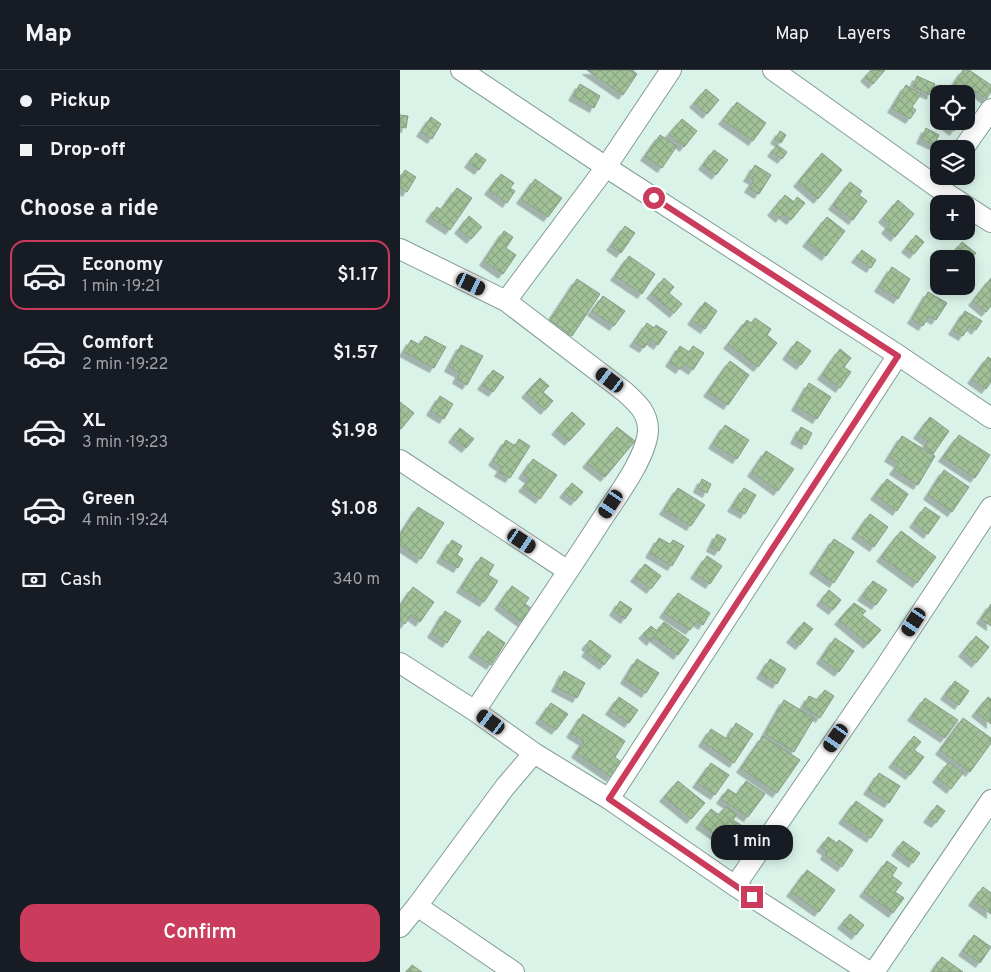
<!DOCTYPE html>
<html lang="en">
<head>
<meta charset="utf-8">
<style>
	body { margin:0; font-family:Overpass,sans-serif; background:#242831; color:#f1f3f6; height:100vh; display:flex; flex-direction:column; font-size:19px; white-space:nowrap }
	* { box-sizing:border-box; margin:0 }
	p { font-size:16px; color:#9ea1a6 }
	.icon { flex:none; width:28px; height:28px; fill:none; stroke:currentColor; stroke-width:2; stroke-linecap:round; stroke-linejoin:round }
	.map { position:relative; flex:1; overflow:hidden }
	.sheet { display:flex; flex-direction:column; background:#171b24; width:400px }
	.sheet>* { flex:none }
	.guide { display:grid; align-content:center; height:110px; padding:0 20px; background:#171b24 }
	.tools { position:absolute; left:530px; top:15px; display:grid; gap:10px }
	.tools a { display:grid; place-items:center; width:45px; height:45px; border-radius:10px; background:#171b24; box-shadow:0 2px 12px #0003; font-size:25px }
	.end { position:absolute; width:22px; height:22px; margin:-11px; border:6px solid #cb3b5b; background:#fff; box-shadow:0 0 0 2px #fff }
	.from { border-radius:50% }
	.bubble { position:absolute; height:35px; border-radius:15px; background:#171b24; box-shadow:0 2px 12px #0003; font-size:16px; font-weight:600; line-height:35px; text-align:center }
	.car { position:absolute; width:15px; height:30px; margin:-15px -8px; border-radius:6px; box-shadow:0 0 4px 1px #0007; background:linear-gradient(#222 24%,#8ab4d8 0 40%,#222 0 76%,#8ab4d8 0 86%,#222 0) }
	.guide b { display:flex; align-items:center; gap:18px; height:48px; font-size:19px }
	.guide b+b { border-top:1px solid #363941 }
	.guide i { width:12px; height:12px; background:#f1f3f6 }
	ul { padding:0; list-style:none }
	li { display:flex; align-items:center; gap:15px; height:70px; margin:0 10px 8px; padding:0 10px; border:2px solid transparent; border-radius:15px }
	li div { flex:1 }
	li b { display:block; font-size:19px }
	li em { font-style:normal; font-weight:600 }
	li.on { border-color:#cb3b5b }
	li>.icon { width:45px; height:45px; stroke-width:1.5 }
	h2 { padding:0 20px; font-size:22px; line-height:60px }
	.pay { display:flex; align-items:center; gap:12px; height:55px; padding:0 20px; font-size:19px }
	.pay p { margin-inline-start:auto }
	.primary-button { display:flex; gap:10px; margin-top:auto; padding:10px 20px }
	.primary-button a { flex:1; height:58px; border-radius:15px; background:#cb3b5b; color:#fff; font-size:20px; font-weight:600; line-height:58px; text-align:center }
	header { display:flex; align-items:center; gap:30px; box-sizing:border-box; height:70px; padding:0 25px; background:#171b24; border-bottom:1px solid #363941 }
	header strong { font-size:24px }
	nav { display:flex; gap:28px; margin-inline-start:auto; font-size:18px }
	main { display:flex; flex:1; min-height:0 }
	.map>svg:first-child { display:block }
	.building { fill:url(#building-cross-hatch); stroke:#8c9a89; filter:url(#shadow) }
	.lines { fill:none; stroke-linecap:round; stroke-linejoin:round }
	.street-casing { stroke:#849c93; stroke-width:22 }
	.street { stroke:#fff; stroke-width:20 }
	.route { stroke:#cb3b5b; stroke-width:6 }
</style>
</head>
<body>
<header>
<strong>Map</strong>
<nav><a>Map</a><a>Layers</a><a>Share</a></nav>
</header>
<main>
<section class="sheet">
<div class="guide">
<b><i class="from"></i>Pickup</b>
<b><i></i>Drop-off</b>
</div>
<h2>Choose a ride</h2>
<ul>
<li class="on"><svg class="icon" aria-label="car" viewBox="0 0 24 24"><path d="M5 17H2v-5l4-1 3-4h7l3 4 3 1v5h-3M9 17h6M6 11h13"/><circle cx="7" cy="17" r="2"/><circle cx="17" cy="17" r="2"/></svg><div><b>Economy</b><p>1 min · 19:21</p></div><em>$1.17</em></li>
<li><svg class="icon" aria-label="car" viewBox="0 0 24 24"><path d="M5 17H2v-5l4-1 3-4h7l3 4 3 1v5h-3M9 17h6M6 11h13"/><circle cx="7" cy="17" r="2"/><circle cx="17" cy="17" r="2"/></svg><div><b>Comfort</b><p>2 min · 19:22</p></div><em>$1.57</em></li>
<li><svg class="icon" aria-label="car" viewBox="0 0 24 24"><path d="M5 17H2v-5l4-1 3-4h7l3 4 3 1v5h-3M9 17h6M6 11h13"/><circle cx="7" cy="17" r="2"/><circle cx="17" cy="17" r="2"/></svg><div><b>XL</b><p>3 min · 19:23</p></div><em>$1.98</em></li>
<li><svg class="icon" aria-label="car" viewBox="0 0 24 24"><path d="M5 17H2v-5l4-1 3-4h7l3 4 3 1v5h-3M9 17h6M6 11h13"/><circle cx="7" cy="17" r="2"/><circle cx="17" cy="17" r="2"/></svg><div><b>Green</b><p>4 min · 19:24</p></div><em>$1.08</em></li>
</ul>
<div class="pay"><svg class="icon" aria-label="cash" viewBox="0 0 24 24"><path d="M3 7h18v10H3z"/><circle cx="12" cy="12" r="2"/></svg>Cash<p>340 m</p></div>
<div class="primary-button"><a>Confirm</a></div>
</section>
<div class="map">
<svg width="591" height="902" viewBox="0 0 591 902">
	<defs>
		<pattern id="building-cross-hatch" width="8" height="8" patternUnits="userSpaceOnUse" patternTransform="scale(1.25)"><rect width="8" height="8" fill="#a1c298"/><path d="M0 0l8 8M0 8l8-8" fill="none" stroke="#89a682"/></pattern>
		<filter id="shadow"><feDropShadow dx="-4.5" dy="4.5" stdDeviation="0" flood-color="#0004"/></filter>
	</defs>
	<rect width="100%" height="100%" fill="#daf3e9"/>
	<path class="building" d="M187,0H234L233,1L237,4L223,25Z
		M471,0H485L473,14L465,7Z
		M563,0H569L591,15V22L586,29L576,21L572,27L554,14Z
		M517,6L535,14L531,25L513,17Z
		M180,14L200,26L194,38L173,26Z
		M506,15L521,24L512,37L516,40L510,49L492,38Z
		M306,19L319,30L307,44L294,33Z
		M337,32L366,53L353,71L323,50Z
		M0,45L8,46L6,58L0,57Z
		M31,47L41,54L32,69L21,62Z
		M282,49L297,61L284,77L269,64Z
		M547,51H561L554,61L545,54Z
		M526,58L539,65L534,75L521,69Z
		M380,61L386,65L381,73L375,69Z
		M260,65L277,76L262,98L245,86Z
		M377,75L387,82L382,89L372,82Z
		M314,80L328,90L316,105L303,95Z
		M76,83L86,90L79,100L69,93Z
		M422,83L442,100L418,129L398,112Z
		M355,95L371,105L359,124L349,118L354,110L348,107Z
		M5,100L16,107L7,122L0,118V108Z
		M101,104L114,113L110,118L115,121L107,133L89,120Z
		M135,109L162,128L148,147L121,129Z
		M450,112L462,121L459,125L467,131L453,150L433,135Z
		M57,118L72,128L50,160L30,147L37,137L41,140Z
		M385,125L394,132L397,127L405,133L391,150L383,144L380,148L372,141Z
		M498,130L514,144L495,167L486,159L490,154L483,148Z
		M69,146L82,157L71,169L59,159Z
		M427,147L445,161L426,186L407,172Z
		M225,156L235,163L221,183L211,176Z
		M104,161L113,167L106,178L116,185L103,204L84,191Z
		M516,165L524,172L514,184L506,178Z
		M562,172L576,183L566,195V189L549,188Z
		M462,180L476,190L471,198L456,188Z
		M229,186L255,204L242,224L215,206Z
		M492,197L510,209L498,229L479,217Z
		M264,208L274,217L269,223L282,234L274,243L251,224Z
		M591,208V236L586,242L573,231Z
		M177,209L200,224L172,266L150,250Z
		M528,222L547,233L536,250L529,246L523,256L512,249Z
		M203,226L225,241L214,256L192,241Z
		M305,232L317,241L305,259L292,250Z
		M565,241L582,251L576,260L570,255L563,266L553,260Z
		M355,248L371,259L367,265L377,273L358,297L328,274L347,250L351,253Z
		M247,253L254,258L256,255L267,262L258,275L250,269L244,278L234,272Z
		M25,266L46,277L34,298L4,282L11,270L20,275Z
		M397,271L411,281L401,295L387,285Z
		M61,275L83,286L67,315L57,309L60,303L49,297Z
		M280,276L289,282L293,276L304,283L293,300L284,294L280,299L270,292Z
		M440,279L451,288L444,297L451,302L440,318L422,305Z
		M588,287L591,289V312L586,319L572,309Z
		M330,291L349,305L328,335L308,322Z
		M93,300L104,307L93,322L82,315Z
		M140,308L149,316L143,322L153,331L145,340L126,323Z
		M409,313L431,327L417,349L396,336Z
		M40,326L53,334L44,349L31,341Z
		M0,332L14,343L1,359L0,358Z
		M172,342L185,354L169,371L156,360Z
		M530,347L549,361L533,384L524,377L528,371L518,364Z
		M325,355L349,370L337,389L313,374Z
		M217,357L235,371L205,407L187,393Z
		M401,357L412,363L406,375L395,369Z
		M60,358L74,369L66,378L53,368Z
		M559,365L590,385L575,408L543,387Z
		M502,366L535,386L518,415L494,400L499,393L489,387Z
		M119,369L130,376L110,408L99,402L102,397L93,391L106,370L115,376Z
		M366,381L394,399L378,421L352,402Z
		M133,389L157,405L140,429L123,417L130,409L123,404Z
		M544,400L569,417L552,442L528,425Z
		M302,409L311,414L307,423L298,418Z
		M487,409L508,424L497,441L475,425Z
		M172,413L183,422L175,431L164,423Z
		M278,418L305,435L291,456L264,440Z
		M344,418L356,425L345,444L332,437Z
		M18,437L44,453L21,489L0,475V465Z
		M525,437L540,447L528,464L514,453Z
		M470,444L488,457L474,477L456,464Z
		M501,461L536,487L517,513L481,487Z
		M317,464L326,469L319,481L311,477Z
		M259,468L270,474L273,470L284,476L272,496L250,483Z
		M434,469L454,482L434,513L414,499Z
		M52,470L62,476L57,485L63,489L58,498L41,488Z
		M307,486L322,496L310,514L295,504Z
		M81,487L94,495L88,505L98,511L84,532L61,518Z
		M245,494L261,506L251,519L235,507Z
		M473,511L487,520L476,535L462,526Z
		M112,516L129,528L125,534L131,538L122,552L99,535Z
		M13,517L34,532L20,552L11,545L5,554L0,550V536Z
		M429,520L441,530L433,540L421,531Z
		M278,523L310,543L303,555L297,551L290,560L264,543Z
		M220,531L232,539L225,549L214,541Z
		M454,533L466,541L462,545L481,560L468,574L439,550Z
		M591,534V556L581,549Z
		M45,541L61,551L47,573L32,563Z
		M264,552L289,570L278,585L254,567L251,571L243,564L251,556L257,561Z
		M404,552L413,559L400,575L391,568Z
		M88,561L105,573L91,595L73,583Z
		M576,566L589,577L576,593L563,582Z
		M435,568L454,581L439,602L421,589Z
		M190,570L211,586L204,595L186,582L189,578L186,575Z
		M237,589L259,603L246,623L225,609Z
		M370,589L386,599L377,614L361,604Z
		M164,601L185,613L177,628L156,617Z
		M555,611L569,621L559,635L545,625Z
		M425,620L434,626L420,648L403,637L409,626L417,630Z
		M219,627L238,640L229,653L210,640Z
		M588,627L591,629V654L576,642Z
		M525,628L558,650L545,668L512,646Z
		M384,630L414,648L394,682L365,664Z
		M151,633L168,644L156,660L140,649Z
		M183,644L225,671L215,687L221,692L211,707L176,683L184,671L171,663Z
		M563,648L591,668V673L570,702L540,680Z
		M336,653L353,664L334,693L303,672L311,659L327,669Z
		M363,666L400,690L377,723L341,698Z
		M514,666L521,672L514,680L524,687L510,705L493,693Z
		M549,692L563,703L551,719L537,708Z
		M311,693L329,705L315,725L297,713Z
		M479,703L500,716L489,733L468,720Z
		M278,711L305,733L291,749L264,727Z
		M346,711L365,724L348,747L321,729L328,719L337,725Z
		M456,731L483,750L471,768L443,749Z
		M537,735L545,741L536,753L528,748Z
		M326,736L337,744L333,750L347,759L334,778L300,754L311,739L319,745Z
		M428,767L437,773L439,770L453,780L442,797L425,785L427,781L421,777Z
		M503,771L520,783L513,793L496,781Z
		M487,791L497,798L492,806L502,813L495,822L504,828L493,843L464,822Z
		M407,800L435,820L419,842L391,822Z
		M583,817L591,823V844L573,831Z
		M450,844L464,855L456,865L442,854Z
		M574,865L591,877L580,893L563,881Z
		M542,887L563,902H532Z
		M12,895L22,902H6Z"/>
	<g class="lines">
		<defs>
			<path id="street" d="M61,0L206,97L498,285L591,348
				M373,0L537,117L563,134
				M563,79L591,39
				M566,136L591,152
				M0,179L106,231L225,322C237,333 248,342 248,360C247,389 211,434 195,460C156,520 115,580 75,641
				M106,231L206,97L271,0
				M0,390L168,501
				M0,593L75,641L134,683L209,729L335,816L469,902
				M209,729L498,285
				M335,816L482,602L591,437
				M17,836L114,902
				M0,857L17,836L105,717L134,683
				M474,902L591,730"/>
		</defs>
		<use href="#street" class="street-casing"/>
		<use href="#street" class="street"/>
	</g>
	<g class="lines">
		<path class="route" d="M254,128L498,286L209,729L352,827"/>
	</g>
</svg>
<div class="tools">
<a><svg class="icon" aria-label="locate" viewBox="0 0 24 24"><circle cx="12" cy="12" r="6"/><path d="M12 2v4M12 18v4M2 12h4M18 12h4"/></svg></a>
<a><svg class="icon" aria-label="layers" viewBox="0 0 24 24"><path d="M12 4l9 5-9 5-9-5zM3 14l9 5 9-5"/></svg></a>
<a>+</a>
<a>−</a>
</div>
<i class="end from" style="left:254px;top:128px"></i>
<i class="end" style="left:352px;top:827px"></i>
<div class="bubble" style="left:311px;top:755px;width:82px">1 min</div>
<i class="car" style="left:71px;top:214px;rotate:116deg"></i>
<i class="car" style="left:210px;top:310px;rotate:307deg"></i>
<i class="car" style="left:211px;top:434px;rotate:213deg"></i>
<i class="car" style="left:122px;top:471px;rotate:124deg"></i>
<i class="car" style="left:514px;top:552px;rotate:213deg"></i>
<i class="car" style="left:91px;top:652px;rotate:306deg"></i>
<i class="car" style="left:436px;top:668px;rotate:215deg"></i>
</div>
</main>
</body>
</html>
